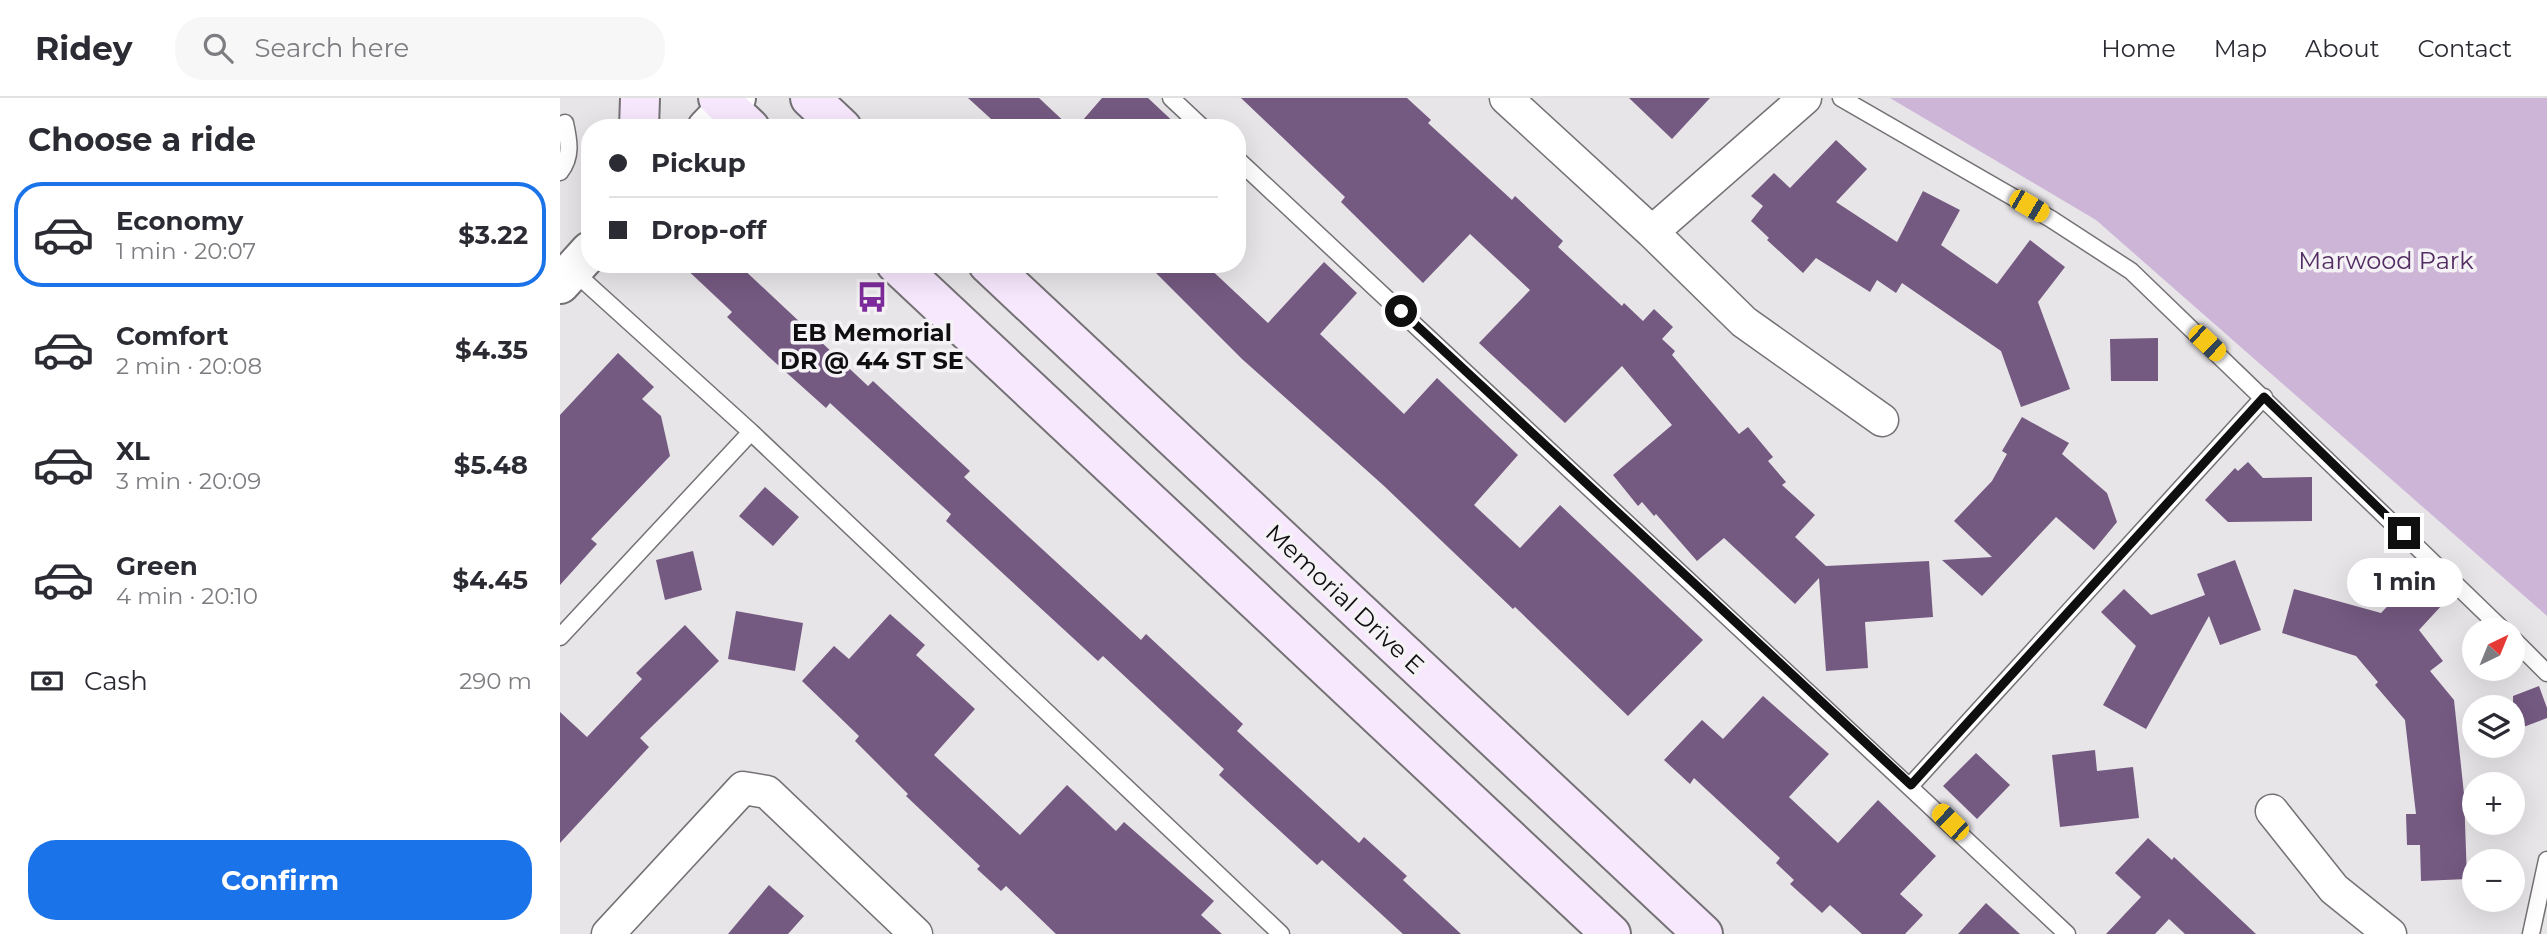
<!DOCTYPE html>
<html lang="en">
<head>
<meta charset="utf-8">
<style>
	body { margin:0; font-family:Montserrat,sans-serif; background:#f7f7f7; color:#2b2b33; height:100vh; display:flex; flex-direction:column; font-size:26px; white-space:nowrap }
	* { box-sizing:border-box; margin:0 }
	p { font-size:23px; color:#7c7c81 }
	.icon { flex:none; width:38px; height:38px; fill:none; stroke:currentColor; stroke-width:2; stroke-linecap:round; stroke-linejoin:round }
	.map { position:relative; flex:1; overflow:hidden }
	.panel { display:flex; flex-direction:column; background:#fff; width:560px }
	.panel>* { flex:none }
	.guide { position:absolute; left:21px; top:21px; width:665px; height:154px; border-radius:28px; box-shadow:0 7px 28px #0002; display:grid; align-content:center; height:154px; padding:0 28px; background:#fff }
	.needle { width:46px; rotate:43deg }
	.controls { position:absolute; left:1902px; top:520px; display:grid; gap:14px }
	.controls a { display:grid; place-items:center; width:63px; height:63px; border-radius:50%; background:#fff; box-shadow:0 7px 28px #0002; font-size:35px }
	.end { position:absolute; width:32px; height:32px; margin:-16px; border:9px solid #100f10; background:#fff; box-shadow:0 0 0 4px #fff }
	.from { border-radius:50% }
	.bubble { position:absolute; height:49px; border-radius:24px; background:#fff; box-shadow:0 7px 28px #0002; font-size:23px; font-weight:700; line-height:49px; text-align:center }
	.car { position:absolute; width:21px; height:42px; margin:-21px -10px; border-radius:9px; box-shadow:0 0 5px 2px #0007; background:linear-gradient(#f5c518 24%,#345 0 40%,#f5c518 0 76%,#345 0 86%,#f5c518 0) }
	.guide b { display:flex; align-items:center; gap:24px; height:66px; font-size:26px }
	.guide b+b { border-top:2px solid #e1e1e2 }
	.guide i { width:18px; height:18px; background:#2b2b33 }
	ul { padding:0; list-style:none }
	li { display:flex; align-items:center; gap:21px; height:105px; margin:0 14px 10px; padding:0 14px; border:4px solid transparent; border-radius:28px }
	li div { flex:1 }
	li b { display:block; font-size:26px }
	li em { font-style:normal; font-weight:700 }
	li.on { border-color:#1a73e8 }
	li>.icon { width:63px; height:63px; stroke-width:1.5 }
	h2 { padding:0 28px; font-size:32px; line-height:84px }
	.pay { display:flex; align-items:center; gap:18px; height:77px; padding:0 28px; font-size:26px }
	.pay p { margin-inline-start:auto }
	.button { display:flex; gap:14px; margin-top:auto; padding:14px 28px }
	.button a { flex:1; height:80px; border-radius:28px; background:#1a73e8; color:#fff; font-size:28px; font-weight:700; line-height:80px; text-align:center }
	header { display:flex; align-items:center; gap:42px; box-sizing:border-box; height:98px; padding:0 35px; background:#fff; border-bottom:2px solid #e1e1e2 }
	header strong { font-size:33px }
	nav { display:flex; gap:38px; margin-inline-start:auto; font-size:24px }
	.search { width:490px; height:63px; background:#f7f7f7; display:flex; align-items:center; gap:18px; box-sizing:border-box; padding:0 24px; border-radius:28px; color:#7c7c81; font-size:26px }
	main { display:flex; flex:1; min-height:0 }
	.map>svg:first-child { display:block }
	.green { fill:#cdb5d7 }
	.building { fill:#745980 }
	.lines { fill:none; stroke-linecap:round; stroke-linejoin:round }
	.service-casing { stroke:#757276; stroke-width:19 }
	.minor-casing { stroke:#757276; stroke-width:35 }
	.tertiary-casing { stroke:#757276; stroke-width:42 }
	.secondary-casing { stroke:#757276; stroke-width:42 }
	.service { stroke:#fff; stroke-width:16 }
	.minor { stroke:#fff; stroke-width:32 }
	.tertiary { stroke:#fff; stroke-width:38 }
	.secondary { stroke:#f8e8fe; stroke-width:38 }
	.route { stroke:#100f10; stroke-width:9 }
	.labels { text-anchor:middle; dominant-baseline:central; stroke-width:7; stroke-linejoin:round; paint-order:stroke }
	.park-label { font-size:24px; fill:#522c62; stroke:#f5f2f6 }
	.poi-label { font-size:24px; font-weight:bold; fill:#100f10; stroke:#f5f2f6 }
	.street-label { font-size:24px; fill:#100f10; stroke:#f5f2f6 }
</style>
</head>
<body>
<header>
<strong>Ridey</strong>
<div class="search"><svg class="icon" aria-label="search" viewBox="0 0 24 24"><circle cx="10" cy="10" r="6"/><path d="M15 15l6 6"/></svg>Search here</div>
<nav><a>Home</a><a>Map</a><a>About</a><a>Contact</a></nav>
</header>
<main>
<section class="panel">
<h2>Choose a ride</h2>
<ul>
<li class="on"><svg class="icon" aria-label="car" viewBox="0 0 24 24"><path d="M5 17H2v-5l4-1 3-4h7l3 4 3 1v5h-3M9 17h6M6 11h13"/><circle cx="7" cy="17" r="2"/><circle cx="17" cy="17" r="2"/></svg><div><b>Economy</b><p>1 min · 20:07</p></div><em>$3.22</em></li>
<li><svg class="icon" aria-label="car" viewBox="0 0 24 24"><path d="M5 17H2v-5l4-1 3-4h7l3 4 3 1v5h-3M9 17h6M6 11h13"/><circle cx="7" cy="17" r="2"/><circle cx="17" cy="17" r="2"/></svg><div><b>Comfort</b><p>2 min · 20:08</p></div><em>$4.35</em></li>
<li><svg class="icon" aria-label="car" viewBox="0 0 24 24"><path d="M5 17H2v-5l4-1 3-4h7l3 4 3 1v5h-3M9 17h6M6 11h13"/><circle cx="7" cy="17" r="2"/><circle cx="17" cy="17" r="2"/></svg><div><b>XL</b><p>3 min · 20:09</p></div><em>$5.48</em></li>
<li><svg class="icon" aria-label="car" viewBox="0 0 24 24"><path d="M5 17H2v-5l4-1 3-4h7l3 4 3 1v5h-3M9 17h6M6 11h13"/><circle cx="7" cy="17" r="2"/><circle cx="17" cy="17" r="2"/></svg><div><b>Green</b><p>4 min · 20:10</p></div><em>$4.45</em></li>
</ul>
<div class="pay"><svg class="icon" aria-label="cash" viewBox="0 0 24 24"><path d="M3 7h18v10H3z"/><circle cx="12" cy="12" r="2"/></svg>Cash<p>290 m</p></div>
<div class="button"><a>Confirm</a></div>
</section>
<div class="map">
<svg width="1987" height="836" viewBox="0 0 1987 836">
	<rect width="100%" height="100%" fill="#e8e5e9"/>
	<path class="green" d="M1330,0H1987V518L1536,122Z"/>
	<path class="building" d="M408,0H479L511,30H441Z
		M542,0H588L620,30H516Z
		M681,0H847L871,22L868,25L952,102L955,98L1003,143L998,149L1062,208L1064,205L1083,223L1094,211L1113,229L1102,241L1115,253L1112,257L1179,336L1188,329L1213,359L1208,363L1226,384L1222,387L1255,417L1235,439L1266,468L1369,463L1373,519L1305,524L1308,570L1266,573L1259,480L1235,506L1164,440L1137,463L1096,416L1094,418L1082,404L1078,408L1053,377L1112,327L1062,268L1005,325L919,245L970,192L910,136L863,185L781,104L785,99Z
		M1069,0H1150L1112,41Z
		M1276,42L1307,71L1276,104L1337,144L1363,93L1400,112L1381,147L1437,186L1470,142L1505,169L1478,204L1510,291L1461,309L1441,253L1342,185L1336,195L1317,182L1310,194L1256,160L1243,175L1207,142L1209,140L1191,123L1203,108L1191,98L1214,75L1230,90Z
		M764,164L797,195L760,236L844,316L877,280L958,357L914,407L960,450L1000,407L1143,542L1068,618L955,509L953,511L823,387L682,261L587,166H645L708,225Z
		M121,166H178L308,288L313,283L410,373L404,379L581,542L586,536L628,575L683,626L677,633L799,745L804,739L847,778L843,782L901,836H843L762,762L757,767L659,677L664,671L543,558L538,563L386,423L391,416L270,305L266,310L209,259L167,219L172,214Z
		M1598,240V283H1551L1550,241Z
		M58,255L94,289L82,301L101,318L110,358L31,441L37,446L0,487V317Z
		M1462,319L1509,345L1502,356L1547,395L1557,424L1534,452L1496,419L1422,498L1382,462L1432,459L1394,423L1432,383L1447,356L1442,353Z
		M1688,364L1703,380L1752,379V423L1668,424L1645,402L1675,370L1678,373Z
		M205,389L239,419L213,448L179,418Z
		M133,453L142,492L105,502L96,462Z
		M1675,462L1701,532L1660,547L1649,518L1586,631L1543,607L1576,548L1541,514L1564,491L1591,517L1645,497L1637,476Z
		M1856,479L1883,506L1859,532L1883,563L1870,573L1894,602L1904,696L1907,781L1861,783L1860,747H1847L1846,716H1856L1845,622L1815,587L1818,584L1796,558L1722,535L1734,491L1821,515Z
		M176,513L243,525L235,573L168,561Z
		M330,516L365,547L356,557L415,611L374,657L460,737L507,687L556,733L564,724L654,803L641,817L662,836H496L446,788L441,793L417,771L420,768L346,698L348,696L295,643L299,638L242,583L274,548L289,561Z
		M125,527L159,563L80,640L89,649L0,745V614L27,639L82,581L76,575Z
		M1979,588L1987,610V620L1953,633V598Z
		M1203,598L1269,656L1229,699L1278,745L1318,702L1376,758L1340,796L1363,817L1345,836H1302L1270,807L1262,815L1230,786L1234,782L1216,765L1220,760L1134,680L1130,686L1104,662L1142,622L1163,641Z
		M1535,652L1537,673L1573,669L1579,720L1500,729L1492,657Z
		M1416,655L1450,687L1417,721L1383,688Z
		M1588,740L1612,762L1614,759L1696,836H1625L1609,821L1595,836H1546L1581,799L1555,775Z
		M209,787L244,818L228,836H168Z
		M1426,805L1460,836H1398Z"/>
	<g class="lines">
		<defs>
			<path id="service" d="M611,0L643,30
				M1281,0L1491,121L1571,173L1943,532
				M677,61L1507,836
				M0,74C12,59 9,43 5,25
				M12,172L191,334L721,836
				M0,539L191,334
				M1953,541L1987,575
				M1351,687L1704,299
				M1971,836L1987,762"/>
			<path id="minor" d="M946,0L1092,134L1245,0
				M1092,134L1184,224L1322,322
				M1712,713L1774,791L1830,836
				M48,836L183,690L207,694L356,836"/>
			<path id="tertiary" d="M147,30L176,0
				M0,186L30,153"/>
			<path id="secondary" d="M158,0L190,30
				M250,0L282,30
				M79,30L80,0
				M336,166L1051,836
				M428,166L1143,836"/>
		</defs>
		<use href="#service" class="service-casing"/>
		<use href="#minor" class="minor-casing"/>
		<use href="#tertiary" class="tertiary-casing"/>
		<use href="#secondary" class="secondary-casing"/>
		<use href="#service" class="service"/>
		<use href="#minor" class="minor"/>
		<use href="#tertiary" class="tertiary"/>
		<use href="#secondary" class="secondary"/>
	</g>
	<g class="lines">
		<path class="route" d="M841,213L1351,687L1704,299L1844,435"/>
	</g>
	<defs>
		<symbol id="bus-bare" viewBox="-9 -9 18 18"><path d="M-5-6H5V4H4V6H2V4H-2V6H-4V4H-5ZM-3.5-4V0h7V-4ZM-3.5 1.2v1.5H-2V1.2ZM2 1.2v1.5H3.5V1.2Z" fill="#7d2b9a" stroke="#f5f2f6" stroke-width="2.5" paint-order="stroke"/></symbol>
	</defs>
	<g fill-rule="evenodd">
		<use href="#bus-bare" x="290" y="177" width="44" height="44"/>
	</g>
	<g class="labels">
		<g class="park-label">
			<text x="1826" y="162">Marwood Park</text>
		</g>
		<g class="poi-label">
			<text x="312" y="234">EB Memorial<tspan x="312" dy="28">DR @ 44 ST SE</tspan></text>
		</g>
		<g class="street-label">
			<text transform="translate(785 501) rotate(43)">Memorial Drive E</text>
		</g>
	</g>
</svg>
<div class="controls">
<a><svg class="needle" viewBox="-14 -14 28 28"><path d="M0-13l5 13h-10z" fill="#e53935"/><path d="M0 13l5-13h-10z" fill="#7c7c81"/></svg></a>
<a><svg class="icon" aria-label="layers" viewBox="0 0 24 24"><path d="M12 4l9 5-9 5-9-5zM3 14l9 5 9-5"/></svg></a>
<a>+</a>
<a>−</a>
</div>
<i class="end from" style="left:841px;top:213px"></i>
<i class="end" style="left:1844px;top:435px"></i>
<div class="bubble" style="left:1787px;top:460px;width:116px">1 min</div>
<i class="car" style="left:1469px;top:108px;rotate:120deg"></i>
<i class="car" style="left:1647px;top:245px;rotate:133deg"></i>
<i class="car" style="left:1390px;top:724px;rotate:314deg"></i>
<div class="guide">
<b><i class="from"></i>Pickup</b>
<b><i></i>Drop-off</b>
</div>
</div>
</main>
</body>
</html>
